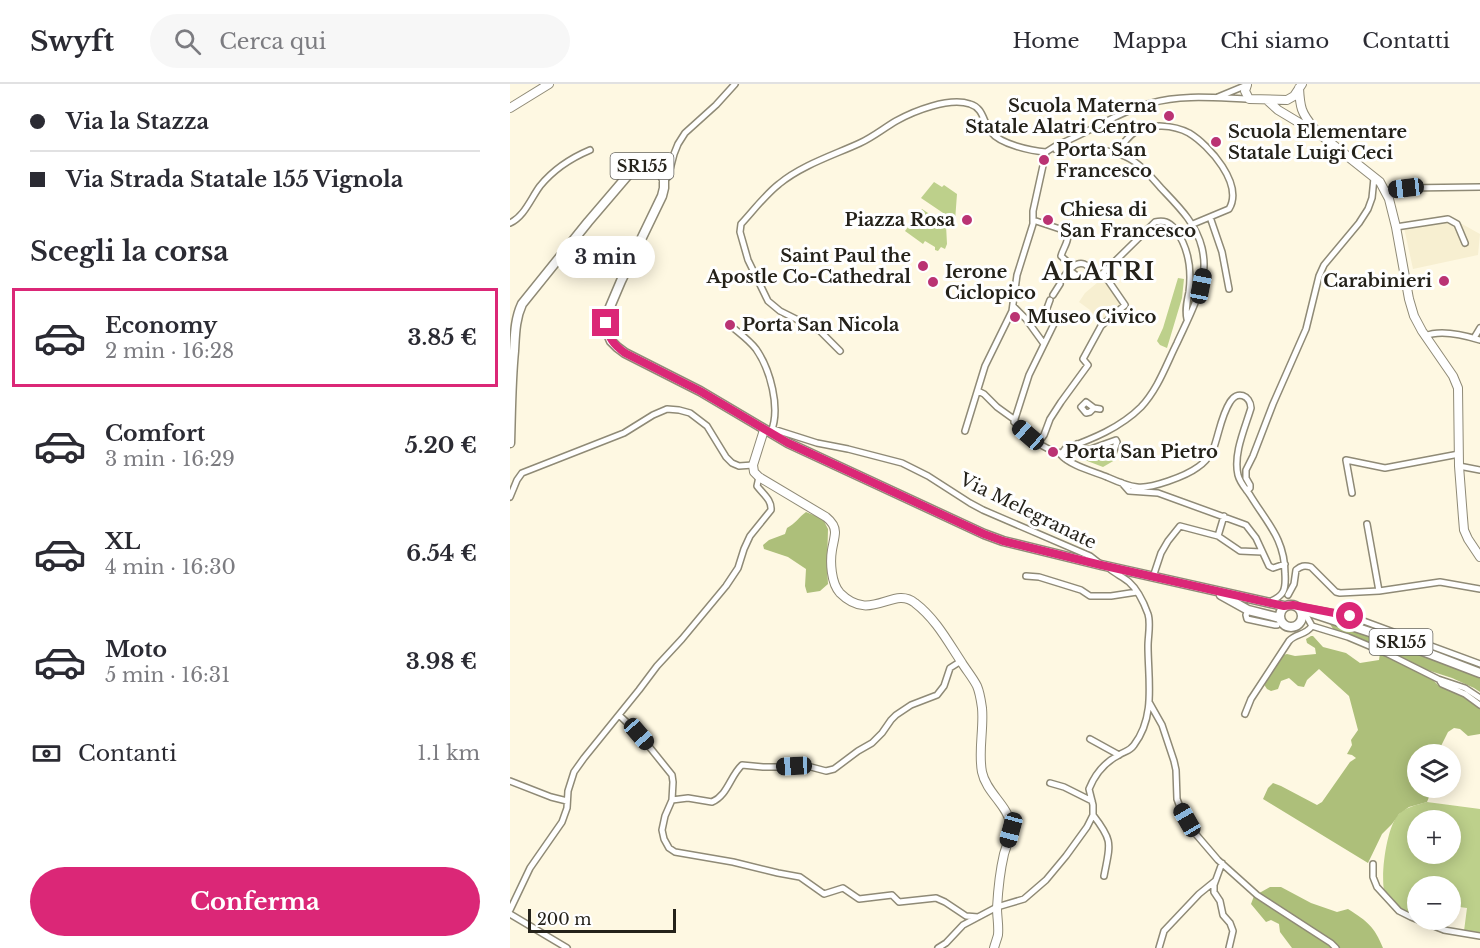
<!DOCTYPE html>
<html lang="it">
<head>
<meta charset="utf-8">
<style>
	body { margin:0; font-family:"Libre Baskerville",serif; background:#f7f7f7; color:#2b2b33; height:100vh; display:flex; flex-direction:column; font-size:22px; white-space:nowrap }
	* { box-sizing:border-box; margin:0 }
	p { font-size:20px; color:#7c7c81 }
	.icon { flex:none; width:33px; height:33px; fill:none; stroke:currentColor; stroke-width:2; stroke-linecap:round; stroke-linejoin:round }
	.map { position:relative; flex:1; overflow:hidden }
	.sheet { display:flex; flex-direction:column; background:#fff; width:510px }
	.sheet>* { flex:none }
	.top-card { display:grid; align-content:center; height:132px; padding:0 30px; background:#fff }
	.buttons { position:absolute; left:897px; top:660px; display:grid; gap:12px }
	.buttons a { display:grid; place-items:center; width:54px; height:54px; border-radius:50%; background:#fff; box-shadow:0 3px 15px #0003; font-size:30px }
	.scale { position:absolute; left:18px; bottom:15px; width:148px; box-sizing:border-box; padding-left:6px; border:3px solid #25221a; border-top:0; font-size:16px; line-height:21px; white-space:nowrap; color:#25221a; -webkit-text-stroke:4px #fff; paint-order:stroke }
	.end { position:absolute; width:27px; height:27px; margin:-14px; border:8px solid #db2777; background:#fff; box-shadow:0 0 0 3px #fff }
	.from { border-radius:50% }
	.bubble { position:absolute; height:42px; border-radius:21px; background:#fff; box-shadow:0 3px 15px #0003; font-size:20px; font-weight:800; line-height:42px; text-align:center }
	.car { position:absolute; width:18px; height:36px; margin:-18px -9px; border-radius:8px; box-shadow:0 0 4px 2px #0007; background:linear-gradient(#222 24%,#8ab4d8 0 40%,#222 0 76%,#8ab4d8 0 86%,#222 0) }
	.top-card b { display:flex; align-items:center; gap:21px; height:57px; font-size:22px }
	.top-card b+b { border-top:2px solid #e1e1e2 }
	.top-card i { width:15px; height:15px; background:#2b2b33 }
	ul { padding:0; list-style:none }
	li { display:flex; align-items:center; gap:18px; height:99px; margin:0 12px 9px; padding:0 18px; border:3px solid transparent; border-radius:0px }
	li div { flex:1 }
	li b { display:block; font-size:22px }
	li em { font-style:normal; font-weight:800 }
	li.active { border-color:#db2777 }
	li>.icon { width:54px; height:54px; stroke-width:1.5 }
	h2 { padding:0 30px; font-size:27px; line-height:72px }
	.pay { display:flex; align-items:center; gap:15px; height:66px; padding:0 30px; font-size:22px }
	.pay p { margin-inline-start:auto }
	.cta { display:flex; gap:12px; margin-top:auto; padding:12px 30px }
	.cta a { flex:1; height:69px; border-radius:36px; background:#db2777; color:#fff; font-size:24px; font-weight:800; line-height:69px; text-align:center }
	header { display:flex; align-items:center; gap:36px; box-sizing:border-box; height:84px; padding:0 30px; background:#fff; border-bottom:2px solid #e1e1e2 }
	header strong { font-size:28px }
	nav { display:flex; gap:33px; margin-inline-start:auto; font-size:21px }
	.search { width:420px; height:54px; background:#f7f7f7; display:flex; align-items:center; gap:15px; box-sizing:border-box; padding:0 21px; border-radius:33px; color:#7c7c81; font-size:22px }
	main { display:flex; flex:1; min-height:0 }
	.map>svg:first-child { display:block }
	.built { fill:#f7efd1 }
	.green { fill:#bdd08b; fill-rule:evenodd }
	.forest { fill:#adbf7a }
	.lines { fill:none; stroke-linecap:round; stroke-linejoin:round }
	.street-casing { stroke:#8f8a76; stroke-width:8 }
	.secondary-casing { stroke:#8f8a76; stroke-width:10 }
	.primary-casing { stroke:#8f8a76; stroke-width:11 }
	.street { stroke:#fff; stroke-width:5 }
	.secondary { stroke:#fff; stroke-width:8 }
	.primary { stroke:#fff; stroke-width:8 }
	.route { stroke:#db2777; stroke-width:8 }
	.poi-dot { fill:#ba3373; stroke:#fff; stroke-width:2 }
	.labels { text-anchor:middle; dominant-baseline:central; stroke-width:6; stroke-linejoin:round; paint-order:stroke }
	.shield { fill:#fff; stroke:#66645f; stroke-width:1.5 }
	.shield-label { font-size:16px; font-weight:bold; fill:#25221a }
	.poi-label { font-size:18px; font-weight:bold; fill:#25221a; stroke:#fff; text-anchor:start }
	.street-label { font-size:18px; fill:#25221a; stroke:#fff }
	.district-label { font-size:24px; font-weight:bold; letter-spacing:1.5px; fill:#25221a; stroke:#fff }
</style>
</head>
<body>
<header>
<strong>Swyft</strong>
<div class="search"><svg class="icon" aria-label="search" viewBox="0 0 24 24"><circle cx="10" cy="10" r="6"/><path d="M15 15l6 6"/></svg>Cerca qui</div>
<nav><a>Home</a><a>Mappa</a><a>Chi siamo</a><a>Contatti</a></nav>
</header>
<main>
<section class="sheet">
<div class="top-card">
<b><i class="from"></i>Via la Stazza</b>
<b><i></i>Via Strada Statale 155 Vignola</b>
</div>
<h2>Scegli la corsa</h2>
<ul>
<li class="active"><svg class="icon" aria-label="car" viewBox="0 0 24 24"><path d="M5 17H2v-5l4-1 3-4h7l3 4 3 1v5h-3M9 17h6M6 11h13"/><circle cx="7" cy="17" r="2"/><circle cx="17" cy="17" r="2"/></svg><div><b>Economy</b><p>2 min · 16:28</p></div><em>3.85 €</em></li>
<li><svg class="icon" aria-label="car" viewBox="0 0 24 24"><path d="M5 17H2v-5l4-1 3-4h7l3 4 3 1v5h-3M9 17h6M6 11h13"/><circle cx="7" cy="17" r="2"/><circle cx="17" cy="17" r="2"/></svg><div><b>Comfort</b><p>3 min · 16:29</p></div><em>5.20 €</em></li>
<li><svg class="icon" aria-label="car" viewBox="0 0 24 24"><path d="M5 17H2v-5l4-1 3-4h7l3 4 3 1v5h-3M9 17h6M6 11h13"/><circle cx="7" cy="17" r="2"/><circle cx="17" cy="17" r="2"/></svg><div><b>XL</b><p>4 min · 16:30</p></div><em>6.54 €</em></li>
<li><svg class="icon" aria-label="car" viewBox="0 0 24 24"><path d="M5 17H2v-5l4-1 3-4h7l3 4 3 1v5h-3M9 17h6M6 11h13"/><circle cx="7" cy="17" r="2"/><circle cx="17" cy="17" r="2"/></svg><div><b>Moto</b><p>5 min · 16:31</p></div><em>3.98 €</em></li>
</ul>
<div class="pay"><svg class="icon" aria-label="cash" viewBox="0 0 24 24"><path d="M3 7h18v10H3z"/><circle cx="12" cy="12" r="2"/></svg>Contanti<p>1.1 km</p></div>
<div class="cta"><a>Conferma</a></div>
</section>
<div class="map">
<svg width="970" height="864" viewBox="0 0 970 864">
	<rect width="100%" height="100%" fill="#fef8e2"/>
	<path class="built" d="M936,131L970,150L968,171L903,185L893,139Z
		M594,193L613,221L591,240L580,226L569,218L575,209Z"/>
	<path class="green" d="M424,98L432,103L434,101L447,110L445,137L411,114Z
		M412,125L436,141L437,160L435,165L431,163L428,167L425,166V163L415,157L413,160L395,147Z
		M668,194L674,195L672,214L657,264L650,261L647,257L653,244Z
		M604,354L597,373L605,376L593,383L559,370V366L567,363L579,365Z
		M917,718L970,725V850L954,847L957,824L942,822L941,830L940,802H908V836H940L939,840C924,838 903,839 889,830C885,828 879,821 877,817C868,801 876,744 888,731C895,723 907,721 917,718ZM908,736H940V770H908Z"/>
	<path class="forest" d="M296,428L313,435L318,445L317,483L318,500L310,507L297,509L295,502L296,485L278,473L254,465L253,461L259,456L275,450L277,444C285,440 289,433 296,428Z
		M819,539L955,585L970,593V608L964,604L942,594L908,583L888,572L851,555L824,546Z
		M801,552H803L813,563L836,569L850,579L869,576L870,569L922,595L928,601L936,602L970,619V650L958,652L950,645L944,644L938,648L927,670H908V704H914L919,713L917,718L899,723L889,730L882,740L872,750L858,779L753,715L758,704L763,699L771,702L807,721L812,718L840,678L846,674L842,671L837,670L842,661L841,656L848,646L839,612L809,585L797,596L794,603L788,602L779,594L771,597L768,605L761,607L757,605L753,599L773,571L777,570L785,572L806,570L805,564L797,559L796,555Z
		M760,803H771L801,819L827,828L838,825C858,838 864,842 873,864H782L770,848L769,840L761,836L756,838L741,820L744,812Z"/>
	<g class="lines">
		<defs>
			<path id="street" d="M708,13L737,1
				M545,63L546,66L550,68C575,64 603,63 625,78C635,85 643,95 651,104C668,122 686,139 692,164C694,173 695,182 693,191C689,215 677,237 667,259C656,281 648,305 631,323C610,344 582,355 555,365L551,371C559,381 585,388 597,393C606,397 617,402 627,403C641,405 676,392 688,383C694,379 699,373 703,366C709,350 711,332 720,318C727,306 740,311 741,324C735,344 723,370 728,391C730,399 736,405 740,411C757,439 775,455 775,490C776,506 774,512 759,518
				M607,69C612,61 617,53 625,48C640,39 664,41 679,49C699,61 734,100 719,125L683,140
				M154,96L158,93L164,70L168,60L175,49L206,21L225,0
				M875,107L896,104L970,103
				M700,133L712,168L719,205
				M523,136L556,147C561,155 553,164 551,172L563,183
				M0,139C14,133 21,114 30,102C43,86 61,74 80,66
				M886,143L938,135L947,140L955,159
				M559,186L571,195L586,190L588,191
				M593,189L645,138C654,136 659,138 665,145C679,164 682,185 679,208C677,217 675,226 677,235
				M553,194C557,188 565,177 574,180C577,181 583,187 586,190
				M543,211L550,200
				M540,216L536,227V235L544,240L519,291L504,338C517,351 533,366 551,369
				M503,222L516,235L534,260
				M221,242C229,249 239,256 246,265C260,285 271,324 261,348
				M915,252C931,245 954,251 970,256
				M964,254L970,244
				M330,267L310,247L270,227L258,217L238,176L230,148L231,140C243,127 255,111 269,100C292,81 324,71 350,59C363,53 374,44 386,37C404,27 439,13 460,20C474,24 473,39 481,48C490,60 521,67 536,68L547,61C578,49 610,27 641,19C673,10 707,14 739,15
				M468,307L474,310L487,323L505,336
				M584,324L580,328L576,329L571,323L576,318L584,324L590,325
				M263,345L307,359L338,365L392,379L418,392L460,419L473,426L580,472L589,479
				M455,347L475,282L502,227L507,191L523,140V127L536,68
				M528,359L534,351L540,335L551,318L578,281L573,275L591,242L615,221L593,189
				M567,360L574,365L578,366L606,356L607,358L602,372
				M949,382L970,386
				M612,399L619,407L648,409L736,441L746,454L759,482L763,484L775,480
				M737,407L740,404V401L736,394V386L743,372L763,320L796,245L809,192L814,181L849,139L858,125L862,114L864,94
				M842,409L836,376L875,384L949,370
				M0,413L7,396L12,389L114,349L143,331L157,325L169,326L180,329L197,342L216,373L222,379L229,382L243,381
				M857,440L869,507
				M708,452L714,432
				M516,492L529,493L571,506L580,512H601L627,508
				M643,493L651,469L658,457L670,442L708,452L730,467L752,468
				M778,511L784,500L786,486C791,482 794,481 801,483L826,508L830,509L869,507L930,498L970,505
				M786,522L840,532L970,580
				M738,526L736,531L737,535L765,541H767
				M797,533L802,542L838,553L876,569L928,595L955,604L970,614
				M930,597L932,600L955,610L970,621
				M639,618L652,641L664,677L666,686L667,715L670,723L684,748L708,776L747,811L821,859L826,864
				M735,630L741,615L779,557C786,549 795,552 802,542
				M109,631L129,650L162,691L163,698L162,716L155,732L152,746L154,755L159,764L165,768L223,778L268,789L290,793L314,810L333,804L349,815L382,811L389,818L426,814L435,818L456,832L468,833
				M580,655L609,671
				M0,697L41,713L57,717
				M540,699L554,703L582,717
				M162,716L178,714L202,718C218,711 220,692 232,681L253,683H301L316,687L324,685L348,667L362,659L372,649L381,636L386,631L401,621L427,611L434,602L440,584L451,577
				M583,731C604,758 600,760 594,792
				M712,779L704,801V808L710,817L713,831L720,839L723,847L719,864
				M863,780V793L867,803L889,827L901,833L934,846L970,852
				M0,826L20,784L52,738L57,724L58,707L64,688L74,674L129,606L147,582L172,555L216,502L228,484L234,465L240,452L261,426C262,416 253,410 247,402L249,393
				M0,830L57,864
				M428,864L436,859L453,841L487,823L514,815L536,796L556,772L577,743L583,731V721L579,705C585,690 595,678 609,671C615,667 620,667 624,661C646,632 638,596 638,562C638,552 641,539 638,530C634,519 627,505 619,498C613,493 606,490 600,485
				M649,864L654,847L689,810L705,797"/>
			<path id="secondary" d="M737,1L735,7L739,15L777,16L784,12L792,0
				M789,4C790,23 791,29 804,44
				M757,16L768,26L793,41L807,48L870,98L879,115L886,143L899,215L904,232L912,247L943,292L948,304L949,382L953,434L954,446L958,455L970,473
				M0,24L39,0
				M254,346L243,381L244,388L249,393L316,433C321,437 325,441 325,448C325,453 323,460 322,466C320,478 321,499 330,509C361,540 383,501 405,519C426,535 438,558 452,579C457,587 463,594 467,602C470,609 471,617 472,624C474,645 468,667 472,688C476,708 498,722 500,739C502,749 497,760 494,770C490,787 488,806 487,824C487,833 489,842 488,851C487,855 485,860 484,864"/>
			<path id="primary" d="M0,359C1,328 1,298 4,267C5,251 5,235 12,220L78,138L119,90L127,83L138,82L145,85L152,91L154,96V104L152,112L111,197L97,230V248L101,257L107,263L115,269L190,307L278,359L474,450L493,457L591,481L774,522
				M711,511L738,526L770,534
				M770 532a11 11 0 1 1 22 0a11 11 0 1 1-22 0Z
				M790,525L881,555L970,589"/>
		</defs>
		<use href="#street" class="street-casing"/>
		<use href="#secondary" class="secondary-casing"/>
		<use href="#primary" class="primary-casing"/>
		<use href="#street" class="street"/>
		<use href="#secondary" class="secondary"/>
		<use href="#primary" class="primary"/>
	</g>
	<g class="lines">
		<path class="route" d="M96,239C98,254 104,261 115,269L190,307L278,359L474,450L493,457L591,481L774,522L783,521L840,532"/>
	</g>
	<g class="poi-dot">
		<circle cx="659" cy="32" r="6"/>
		<circle cx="706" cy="58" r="6"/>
		<circle cx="534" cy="76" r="6"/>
		<circle cx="457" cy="136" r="6"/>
		<circle cx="538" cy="136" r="6"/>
		<circle cx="413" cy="182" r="6"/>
		<circle cx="934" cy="197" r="6"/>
		<circle cx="423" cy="198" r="6"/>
		<circle cx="505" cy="233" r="6"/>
		<circle cx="220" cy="241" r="6"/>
		<circle cx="543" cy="368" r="6"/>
	</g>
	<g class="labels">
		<g class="shield">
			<rect x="100.5" y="69" width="63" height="26" rx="4.5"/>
			<rect x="859.5" y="545" width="63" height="26" rx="4.5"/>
		</g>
		<g class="shield-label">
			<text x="132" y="82">SR155</text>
			<text x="891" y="558">SR155</text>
		</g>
		<g class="poi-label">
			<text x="647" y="22" text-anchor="end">Scuola Materna<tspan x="647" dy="21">Statale Alatri Centro</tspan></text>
			<text x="718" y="48">Scuola Elementare<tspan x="718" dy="21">Statale Luigi Ceci</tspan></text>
			<text x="546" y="66">Porta San<tspan x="546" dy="21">Francesco</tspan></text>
			<text x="550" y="126">Chiesa di<tspan x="550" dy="21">San Francesco</tspan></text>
			<text x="445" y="136" text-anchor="end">Piazza Rosa</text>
			<text x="401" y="172" text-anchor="end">Saint Paul the<tspan x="401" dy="21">Apostle Co-Cathedral</tspan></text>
			<text x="435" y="188">Ierone<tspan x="435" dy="21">Ciclopico</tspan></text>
			<text x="922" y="197" text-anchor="end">Carabinieri</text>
			<text x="517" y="233">Museo Civico</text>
			<text x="232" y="241">Porta San Nicola</text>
			<text x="555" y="368">Porta San Pietro</text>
		</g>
		<g class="street-label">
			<text transform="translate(518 427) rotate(26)">Via Melegranate</text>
		</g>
		<g class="district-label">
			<text x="589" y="187">ALATRI</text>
		</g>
	</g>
</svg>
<div class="buttons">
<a><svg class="icon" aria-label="layers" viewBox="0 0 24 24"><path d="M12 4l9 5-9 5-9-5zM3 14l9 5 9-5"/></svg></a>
<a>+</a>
<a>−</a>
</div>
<div class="scale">200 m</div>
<i class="end from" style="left:840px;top:532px"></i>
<i class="end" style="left:96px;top:239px"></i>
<div class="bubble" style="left:46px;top:152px;width:99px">3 min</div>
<i class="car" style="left:896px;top:104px;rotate:263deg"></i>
<i class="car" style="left:691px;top:202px;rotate:11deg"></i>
<i class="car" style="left:518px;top:351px;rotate:311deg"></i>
<i class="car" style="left:129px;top:650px;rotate:139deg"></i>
<i class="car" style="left:284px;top:682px;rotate:267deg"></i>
<i class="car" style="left:677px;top:736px;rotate:330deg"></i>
<i class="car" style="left:501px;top:746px;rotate:195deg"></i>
</div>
</main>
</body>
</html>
